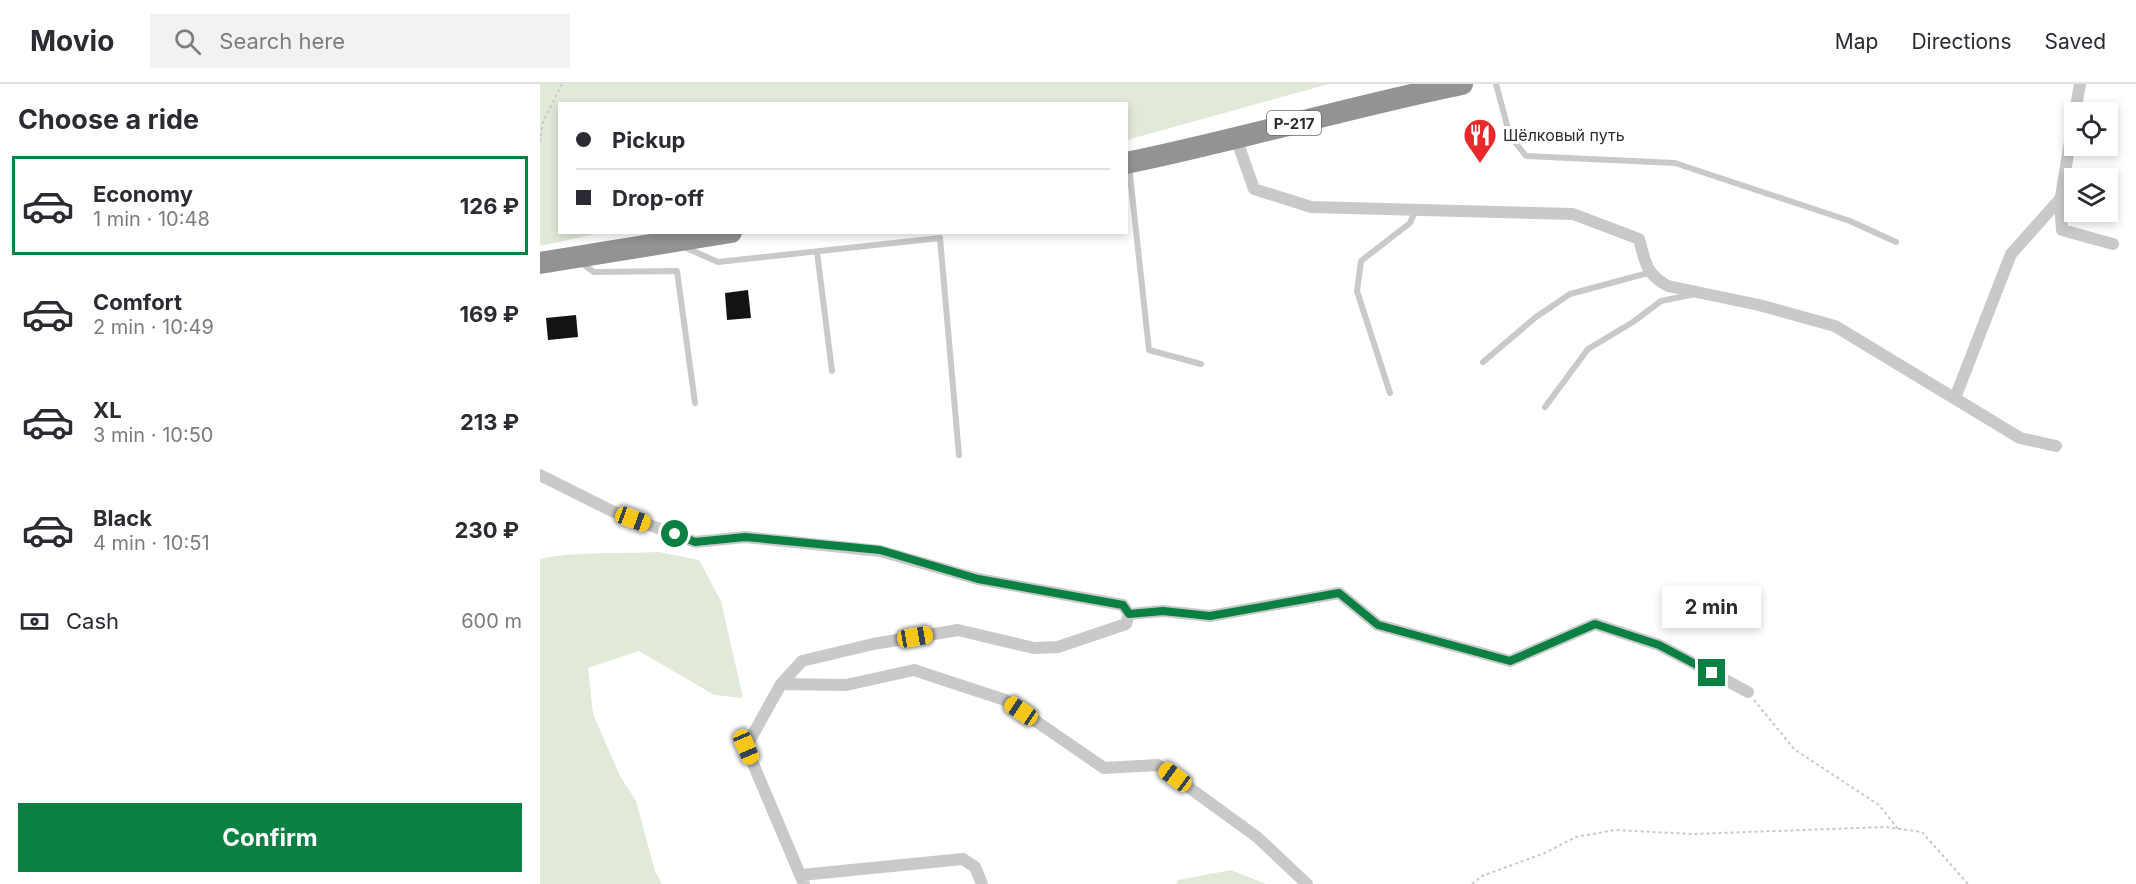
<!DOCTYPE html>
<html lang="en">
<head>
<meta charset="utf-8">
<style>
	body { margin:0; font-family:Inter,sans-serif; background:#f2f2f3; color:#2b2b33; height:100vh; display:flex; flex-direction:column; font-size:22px; white-space:nowrap }
	* { box-sizing:border-box; margin:0 }
	p { font-size:20px; color:#7c7c81 }
	.icon { flex:none; width:33px; height:33px; fill:none; stroke:currentColor; stroke-width:2; stroke-linecap:round; stroke-linejoin:round }
	.map { position:relative; flex:1; overflow:hidden }
	.panel { display:flex; flex-direction:column; background:#fff; width:540px }
	.panel>* { flex:none }
	.hud { position:absolute; left:18px; top:18px; width:570px; height:132px; border-radius:0px; box-shadow:0 3px 9px #0003; display:grid; align-content:center; height:132px; padding:0 18px; background:#fff }
	.buttons { position:absolute; left:1524px; top:18px; display:grid; gap:12px }
	.buttons a { display:grid; place-items:center; width:54px; height:54px; border-radius:0px; background:#fff; box-shadow:0 3px 9px #0003; font-size:30px }
	.end { position:absolute; width:27px; height:27px; margin:-14px; border:8px solid #0b8043; background:#fff; box-shadow:0 0 0 3px #fff }
	.from { border-radius:50% }
	.bubble { position:absolute; height:42px; border-radius:0px; background:#fff; box-shadow:0 3px 9px #0003; font-size:20px; font-weight:700; line-height:42px; text-align:center }
	.car { position:absolute; width:18px; height:36px; margin:-18px -9px; border-radius:8px; box-shadow:0 0 4px 2px #0007; background:linear-gradient(#f5c518 24%,#345 0 40%,#f5c518 0 76%,#345 0 86%,#f5c518 0) }
	.hud b { display:flex; align-items:center; gap:21px; height:57px; font-size:22px }
	.hud b+b { border-top:2px solid #e1e1e2 }
	.hud i { width:15px; height:15px; background:#2b2b33 }
	ul { padding:0; list-style:none }
	li { display:flex; align-items:center; gap:18px; height:99px; margin:0 12px 9px; padding:0 6px; border:3px solid transparent; border-radius:0px }
	li div { flex:1 }
	li b { display:block; font-size:22px }
	li em { font-style:normal; font-weight:700 }
	li.on { border-color:#0b8043 }
	li>.icon { width:54px; height:54px; stroke-width:1.5 }
	h2 { padding:0 18px; font-size:27px; line-height:72px }
	.pay { display:flex; align-items:center; gap:15px; height:66px; padding:0 18px; font-size:22px }
	.pay p { margin-inline-start:auto }
	.action { display:flex; gap:12px; margin-top:auto; padding:12px 18px }
	.action a { flex:1; height:69px; border-radius:0px; background:#0b8043; color:#fff; font-size:24px; font-weight:700; line-height:69px; text-align:center }
	header { display:flex; align-items:center; gap:36px; box-sizing:border-box; height:84px; padding:0 30px; background:#fff; border-bottom:2px solid #e1e1e2 }
	header strong { font-size:28px }
	nav { display:flex; gap:33px; margin-inline-start:auto; font-size:21px }
	.search { width:420px; height:54px; background:#f2f2f3; display:flex; align-items:center; gap:15px; box-sizing:border-box; padding:0 21px; border-radius:0px; color:#7c7c81; font-size:22px }
	main { display:flex; flex:1; min-height:0 }
	.map>svg:first-child { display:block }
	.green { fill:#e1ead8 }
	.building { fill:#131313 }
	.lines { fill:none; stroke-linecap:round; stroke-linejoin:round }
	.path { stroke:#c9c9c9; stroke-width:2; stroke-dasharray:3 3; stroke-linecap:butt }
	.lane { stroke:#c9c9c9; stroke-width:6 }
	.street { stroke:#c9c9c9; stroke-width:12 }
	.highway { stroke:#939393; stroke-width:22 }
	.route { stroke:#0b8043; stroke-width:8 }
	.labels { text-anchor:middle; dominant-baseline:central; stroke-width:6; stroke-linejoin:round; paint-order:stroke }
	.shield { fill:#fff; stroke:#6b6b6b; stroke-width:1.5 }
	.shield-label { font-size:15px; font-weight:bold; fill:#2c2c2c }
	.poi-label { font-size:16px; fill:#2c2c2c; stroke:#fff; text-anchor:start }
</style>
</head>
<body>
<header>
<strong>Movio</strong>
<div class="search"><svg class="icon" aria-label="search" viewBox="0 0 24 24"><circle cx="10" cy="10" r="6"/><path d="M15 15l6 6"/></svg>Search here</div>
<nav><a>Map</a><a>Directions</a><a>Saved</a></nav>
</header>
<main>
<section class="panel">
<h2>Choose a ride</h2>
<ul>
<li class="on"><svg class="icon" aria-label="car" viewBox="0 0 24 24"><path d="M5 17H2v-5l4-1 3-4h7l3 4 3 1v5h-3M9 17h6M6 11h13"/><circle cx="7" cy="17" r="2"/><circle cx="17" cy="17" r="2"/></svg><div><b>Economy</b><p>1 min · 10:48</p></div><em>126 ₽</em></li>
<li><svg class="icon" aria-label="car" viewBox="0 0 24 24"><path d="M5 17H2v-5l4-1 3-4h7l3 4 3 1v5h-3M9 17h6M6 11h13"/><circle cx="7" cy="17" r="2"/><circle cx="17" cy="17" r="2"/></svg><div><b>Comfort</b><p>2 min · 10:49</p></div><em>169 ₽</em></li>
<li><svg class="icon" aria-label="car" viewBox="0 0 24 24"><path d="M5 17H2v-5l4-1 3-4h7l3 4 3 1v5h-3M9 17h6M6 11h13"/><circle cx="7" cy="17" r="2"/><circle cx="17" cy="17" r="2"/></svg><div><b>XL</b><p>3 min · 10:50</p></div><em>213 ₽</em></li>
<li><svg class="icon" aria-label="car" viewBox="0 0 24 24"><path d="M5 17H2v-5l4-1 3-4h7l3 4 3 1v5h-3M9 17h6M6 11h13"/><circle cx="7" cy="17" r="2"/><circle cx="17" cy="17" r="2"/></svg><div><b>Black</b><p>4 min · 10:51</p></div><em>230 ₽</em></li>
</ul>
<div class="pay"><svg class="icon" aria-label="cash" viewBox="0 0 24 24"><path d="M3 7h18v10H3z"/><circle cx="12" cy="12" r="2"/></svg>Cash<p>600 m</p></div>
<div class="action"><a>Confirm</a></div>
</section>
<div class="map">
<svg width="1596" height="800" viewBox="0 0 1596 800">
	<rect width="100%" height="100%" fill="#fff"/>
	<path class="green" d="M0,0H789L587,56L586,20H20V148L60,149L0,162Z
		M119,468L159,476L181,517L203,614L174,611L99,567L48,584L53,630L80,692L96,717L115,787L122,800H0V475C35,467 82,470 119,468Z
		M691,786L726,800H636L638,796Z"/>
	<path class="building" d="M208,206L211,234L187,236L185,209Z
		M36,231L38,253L8,256L6,234Z"/>
	<g class="lines">
		<path class="path" d="M0,58L3,38L22,0
			M1214,616L1254,665L1339,721L1358,745
			M932,800L942,792L1005,769L1036,753L1075,746L1153,750L1345,743L1382,748L1428,800"/>
		<path class="lane" d="M956,0L970,52L986,72L1135,79L1310,137L1356,158
			M589,82L609,266L661,280
			M144,163L178,178L400,154L419,371
			M277,168L292,287
			M41,179L54,188L137,187L155,319
			M943,278L996,233L1030,210L1108,189
			M850,309L817,207L821,177L870,139L876,125
			M1005,323L1048,265L1093,238L1121,217L1155,210"/>
		<path class="street" d="M1535,28L1540,0
			M1534,33L1520,119L1522,146L1573,160
			M696,54L714,105L771,123L1033,130L1099,155C1105,177 1106,191 1128,202L1219,221L1295,242L1480,354L1516,362
			M1415,314L1471,170L1521,114
			M0,391L72,427L155,458L205,453L340,467L438,495L583,521L589,530L586,540L518,563L494,564L418,546L333,560L262,577L241,600L306,601L374,586L465,616L564,684L618,681L717,753L767,800
			M589,530L623,527L670,532L799,509L838,541L970,577L1055,540L1119,561L1208,608
			M241,600L206,663L264,800
			M261,791L423,775L435,783L442,800"/>
		<path class="highway" d="M586,79C699,56 809,23 922,0
			M0,179L191,148"/>
	</g>
	<g class="lines">
		<path class="route" d="M135,450L155,458L205,453L340,466L438,495L583,521L589,530L623,527L670,532L799,509L838,541L970,577L1055,540L1119,561L1172,589"/>
	</g>
	<defs>
		<symbol id="restaurant-pin" viewBox="-11 -11 22 30"><path d="M0 17L-7.5 6A9.5 9.5 0 1 1 7.5 6Z" fill="#e8282b" stroke="#fff"/><path d="M-5-6h1v4h1v-4h1v4h1v-4h1v5L-1.5 .5V6h-2V.5L-5-1ZM5-6V6H3V1.5H1.5Q1.5-4 5-6Z" fill="#fff"/></symbol>
	</defs>
	<g fill-rule="evenodd">
		<use href="#restaurant-pin" x="921" y="32" width="38" height="52"/>
	</g>
	<g class="labels">
		<rect class="shield" x="727" y="27" width="54" height="24" rx="4.5"/>
		<g class="shield-label">
			<text x="754" y="39">Р-217</text>
		</g>
		<g class="poi-label">
			<text x="963" y="51">Шёлковый путь</text>
		</g>
	</g>
</svg>
<div class="buttons">
<a><svg class="icon" aria-label="locate" viewBox="0 0 24 24"><circle cx="12" cy="12" r="6"/><path d="M12 2v4M12 18v4M2 12h4M18 12h4"/></svg></a>
<a><svg class="icon" aria-label="layers" viewBox="0 0 24 24"><path d="M12 4l9 5-9 5-9-5zM3 14l9 5 9-5"/></svg></a>
</div>
<i class="end from" style="left:135px;top:450px"></i>
<i class="end" style="left:1172px;top:589px"></i>
<div class="bubble" style="left:1122px;top:502px;width:99px">2 min</div>
<i class="car" style="left:93px;top:435px;rotate:110deg"></i>
<i class="car" style="left:375px;top:553px;rotate:80deg"></i>
<i class="car" style="left:481px;top:627px;rotate:304deg"></i>
<i class="car" style="left:206px;top:663px;rotate:157deg"></i>
<i class="car" style="left:635px;top:693px;rotate:306deg"></i>
<div class="hud">
<b><i class="from"></i>Pickup</b>
<b><i></i>Drop-off</b>
</div>
</div>
</main>
</body>
</html>
